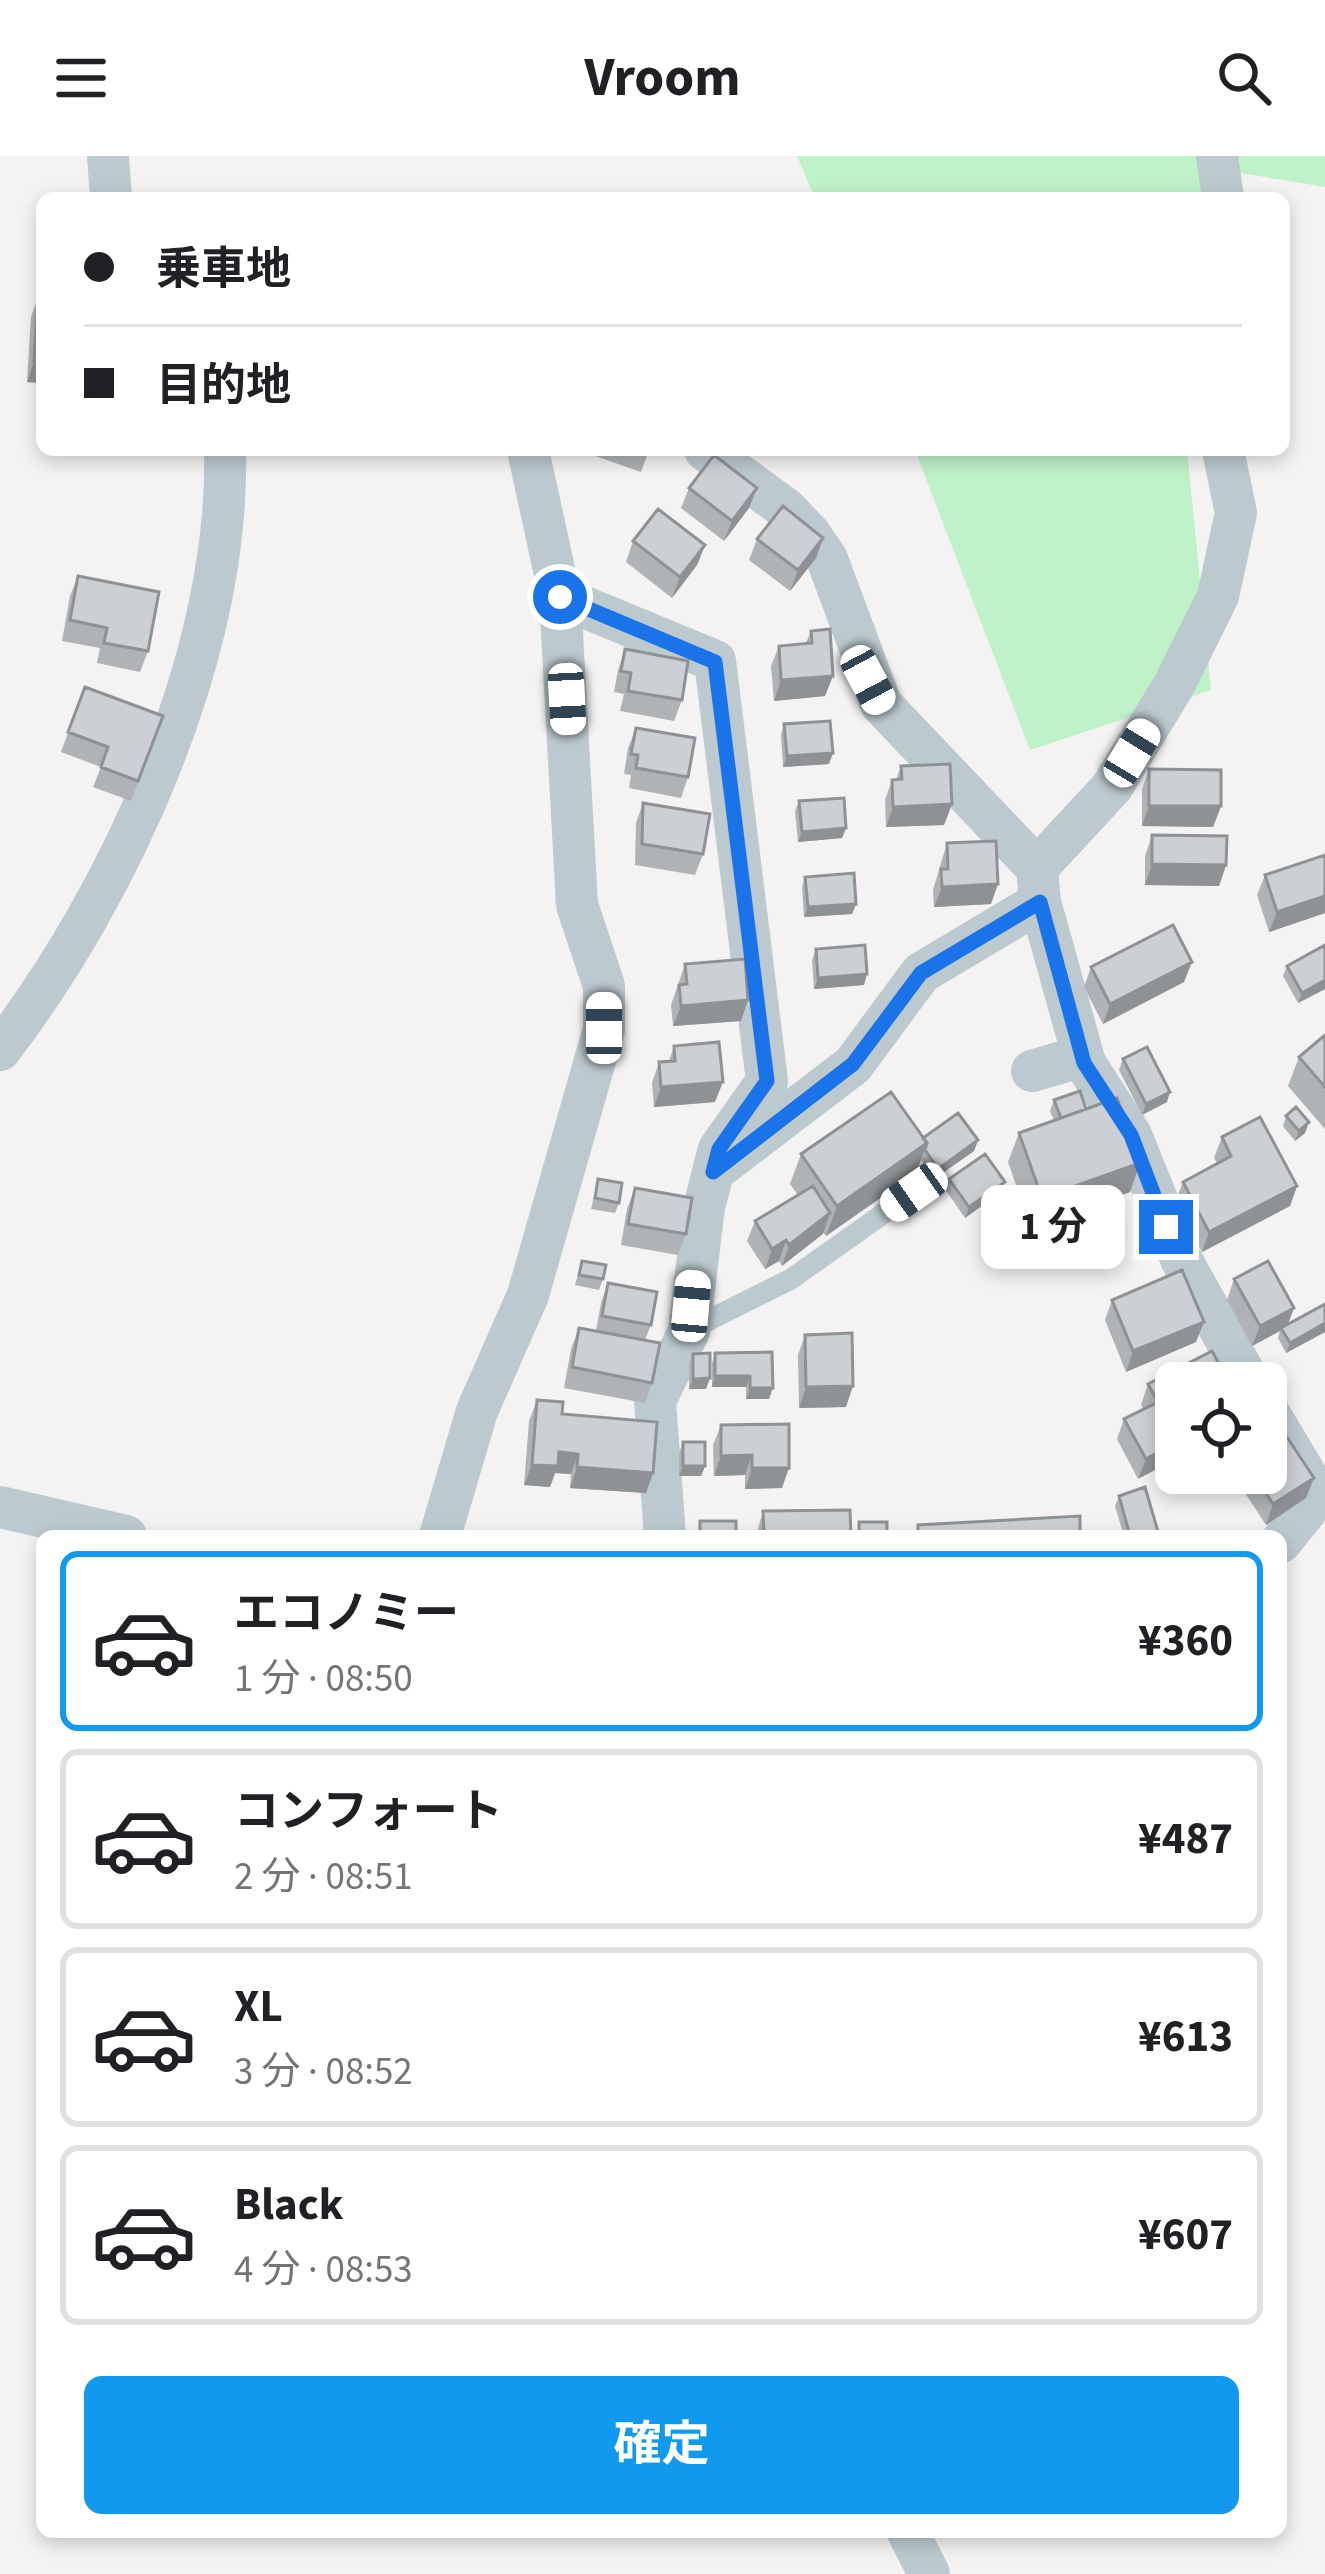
<!DOCTYPE html>
<html lang="ja">
<head>
<meta charset="utf-8">
<style>
	body { margin:0; font-family:"Source Sans 3","Noto Sans JP",sans-serif; background:#f6f6f6; color:#202124; height:100vh; display:flex; flex-direction:column; font-size:45px; white-space:nowrap }
	* { box-sizing:border-box; margin:0 }
	p { font-size:39px; color:#757577 }
	.icon { flex:none; width:66px; height:66px; fill:none; stroke:currentColor; stroke-width:2; stroke-linecap:round; stroke-linejoin:round }
	.map { position:relative; flex:1; overflow:hidden }
	.side { position:absolute; left:36px; top:1374px; width:1251px; height:1008px; display:flex; flex-direction:column; background:#fff; border-radius:18px; box-shadow:0 6px 18px #0003 }
	.side>* { flex:none }
	.hud { position:absolute; left:36px; top:36px; width:1254px; height:264px; border-radius:18px; box-shadow:0 6px 18px #0003; display:grid; align-content:center; height:264px; padding:0 48px; background:#fff }
	.fabs { position:absolute; left:1155px; top:1206px; display:grid; gap:24px }
	.fabs a { display:grid; place-items:center; width:132px; height:132px; border-radius:18px; background:#fff; box-shadow:0 6px 18px #0003; font-size:60px }
	.end { position:absolute; width:54px; height:54px; margin:-27px; border:15px solid #1a73e8; background:#fff; box-shadow:0 0 0 6px #fff }
	.from { border-radius:50% }
	.bubble { position:absolute; height:84px; border-radius:18px; background:#fff; box-shadow:0 6px 18px #0003; font-size:39px; font-weight:700; line-height:84px; text-align:center }
	.car { position:absolute; width:36px; height:72px; margin:-36px -18px; border-radius:15px; box-shadow:0 0 9px 3px #0007; background:linear-gradient(#fff 24%,#345 0 40%,#fff 0 76%,#345 0 86%,#fff 0) }
	.hud b { display:flex; align-items:center; gap:42px; height:114px; font-size:45px }
	.hud b+b { border-top:3px solid #e0e0e0 }
	.hud i { width:30px; height:30px; background:#202124 }
	ul { padding:21px 0 0; list-style:none }
	li { display:flex; align-items:center; gap:36px; height:180px; margin:0 24px 18px; padding:0 24px; border:6px solid #e0e0e0; border-radius:18px }
	li div { flex:1 }
	li b { display:block; font-size:45px }
	li em { font-style:normal; font-weight:700 }
	li.selected { border-color:#1198ef }
	li>.icon { width:108px; height:108px; stroke-width:1.5 }
	.cta { display:flex; gap:24px; margin-top:auto; padding:24px 48px }
	.cta a { flex:1; height:138px; border-radius:18px; background:#1198ef; color:#fff; font-size:48px; font-weight:700; line-height:138px; text-align:center }
	header { display:flex; justify-content:space-between; align-items:center; height:156px; padding:0 48px; background:#fff; font-size:54px; font-weight:700 }
	.map>svg:first-child { display:block }
	.green { fill:#c0f2ca }
	.lines { fill:none; stroke-linecap:round; stroke-linejoin:round }
	.service { stroke:#bcc9cf; stroke-width:21 }
	.minor { stroke:#bcc9cf; stroke-width:42 }
	.wall { fill:#afb3b6 }
	.shaded-wall { fill:#8f9294 }
	.building { fill:#ccd0d4; stroke:#8f9294; stroke-width:3 }
	.route { stroke:#1a73e8; stroke-width:15 }
</style>
</head>
<body>
<header><svg class="icon" aria-label="menu" viewBox="0 0 24 24"><path d="M4 6h16M4 12h16M4 18h16"/></svg>Vroom<svg class="icon" aria-label="search" viewBox="0 0 24 24"><circle cx="10" cy="10" r="6"/><path d="M15 15l6 6"/></svg></header>
<div class="map">
<svg width="1325" height="2418" viewBox="0 0 1325 2418">
	<rect width="100%" height="100%" fill="#f4f2f2"/>
	<path class="green" d="M797,0H1325V31L1228,15L1221,42H815Z
		M915,294H1187L1211,534L1030,594Z"/>
	<g class="lines">
		<path class="service" d="M689,1174L791,1123L914,1036"/>
		<path class="minor" d="M108,0L111,42
			M1217,0L1223,42
			M705,294L785,352L810,378L827,403L881,548L1037,712L1040,746L1085,907L1131,979L1181,1103L1250,1227
			M560,441L715,505L767,925L719,993L704,1051L689,1175L655,1245L665,1380
			M1037,712L1112,631L1174,529L1218,440L1236,357L1223,294
			M0,894C122,735 230,497 225,294
			M1032,915L1083,900
			M714,1015L853,909L921,817L1040,746
			M1266,1252L1319,1341
			M0,1351L126,1380
			M440,1380L477,1255L528,1139L604,873V830L577,749L560,441L528,294
			M1281,1386L1325,1331
			M908,2376L929,2418"/>
	</g>
	<path class="wall" d="M38,141L42,227L27,226L31,161Z
		M578,294H649L641,316Z
		M689,332H757L749,352L724,385L681,352Z
		M823,382L816,402L790,435L749,404L757,383Z
		M633,385L705,389L697,409L672,442L626,406Z
		M78,420L148,495L140,516L97,507L100,492L62,485L70,440Z
		M811,475L825,540L774,545L771,510L779,490L806,487Z
		M625,493L682,544L674,565L620,555L624,538L614,536L618,514Z
		M85,531L163,560L131,645L93,631L101,611L61,596Z
		M784,568L829,608L783,611L781,579Z
		M636,572L688,621L681,642L629,632L631,619L624,618L628,592Z
		M901,610L952,648L944,669L886,671L885,644L892,624H896Z
		M1149,613L1221,650L1213,671L1142,670V633Z
		M799,645L846,672L842,682L798,686L795,655Z
		M643,647L703,698L695,719L635,709L636,667Z
		M1152,679L1226,709L1219,730L1145,729V700Z
		M947,687L991,748L934,751L933,734Z
		M1325,699V757L1269,776L1257,739L1265,719Z
		M805,721L856,748L852,758L804,761L802,731Z
		M1325,789V833L1298,847L1283,820L1287,810Z
		M816,793L864,829L814,833L812,804Z
		M685,808L741,865L673,870L671,849Z
		M1091,811L1184,826L1103,868L1084,831Z
		M1325,879V973L1288,930L1299,901Z
		M674,890L715,946L654,951L652,927L659,906L669,905Z
		M1123,903L1167,946L1142,959L1119,914Z
		M1054,944L1130,1036L1031,1072L1008,1006L1019,977L1054,964L1050,955Z
		M1286,960L1305,977L1295,985L1283,970Z
		M1222,981L1297,1030L1290,1050L1202,1096L1175,1046L1183,1026L1217,1007L1214,1002Z
		M923,982L978,984L974,995L934,1023L921,1004L916,1017L826,1080L823,1076L782,1110L779,1105L765,1113L747,1085L755,1065L798,1039L790,1028L801,998Z
		M598,1023L619,1047L615,1057L591,1053Z
		M949,1023L1001,1036L965,1062L945,1033Z
		M635,1032L686,1078L678,1099L621,1089L627,1053Z
		M582,1105L603,1123L599,1134L575,1129Z
		M1234,1123L1294,1152L1288,1169L1325,1148V1176L1286,1197L1278,1182L1280,1175L1252,1190L1227,1144Z
		M608,1127L651,1169L645,1184L652,1227L645,1247L564,1232L571,1193L579,1172L596,1175L601,1147Z
		M1112,1144L1196,1186L1126,1216L1105,1164Z
		M805,1179L846,1251L799,1252L798,1199Z
		M1212,1195L1138,1323L1117,1283L1124,1263L1143,1253L1141,1249L1148,1228Z
		M772,1196L769,1243H746V1231H712V1207L715,1197Z
		M693,1198L710,1222L706,1233H689V1208Z
		M537,1244L653,1317L646,1337L570,1332L571,1318L555,1317L550,1331L524,1329L529,1265Z
		M721,1269L782,1332L745,1333V1319L714,1320L713,1289Z
		M683,1286L705,1310L701,1320H679V1297Z
		M1232,1317H1266L1314,1322L1306,1342L1266,1369Z
		M1119,1340L1159,1380H1124L1115,1350Z
		M763,1355L851,1380H756Z"/>
	<path class="shaded-wall" d="M34,205L42,206V227L27,226Z
		M757,332L749,352L724,385L732,365Z
		M823,382L816,402L790,435L798,414Z
		M705,389L697,409L672,442L680,421Z
		M833,520L825,540L774,545L781,524Z
		M833,597L829,608L783,611L787,600Z
		M952,648L944,669L886,671L893,651Z
		M1149,650H1221L1213,671L1142,670Z
		M846,672L842,682L798,686L802,676Z
		M1152,708L1226,709L1219,730L1145,729Z
		M998,728L991,748L934,751L942,731Z
		M1325,740V757L1269,776L1277,756Z
		M856,748L852,758L804,761L808,751Z
		M1192,806L1184,826L1103,868L1110,848Z
		M867,818L864,829L814,833L818,822Z
		M1325,824V833L1298,847L1302,837Z
		M748,844L741,865L673,870L681,850Z
		M723,926L715,946L654,951L661,931Z
		M1170,936L1167,946L1142,959L1146,948Z
		M1309,966L1305,977L1295,985L1299,975Z
		M978,984L974,995L934,1023L938,1013Z
		M927,987L916,1017L826,1080L837,1050Z
		M1140,1007L1130,1036L1031,1072L1042,1042Z
		M1005,1026L1001,1036L965,1062L969,1051Z
		M1297,1030L1290,1050L1202,1096L1209,1076Z
		M830,1057L823,1078L782,1110L789,1089Z
		M786,1084L779,1105L765,1113L772,1093Z
		M1294,1152L1286,1172H1281L1280,1175L1252,1190L1260,1170Z
		M1204,1166L1196,1186L1126,1216L1133,1195Z
		M1325,1167V1176L1286,1197L1290,1187Z
		M715,1220H750L746,1231H712Z
		M710,1222L706,1233H689L693,1223Z
		M853,1230L846,1251L799,1252L806,1231Z
		M750,1232H773L769,1243H746Z
		M1176,1286V1303L1138,1323L1146,1303Z
		M559,1296L578,1298L571,1318L555,1317L550,1331L524,1329L532,1309Z
		M752,1299L745,1319L714,1320L721,1300Z
		M683,1310H705L701,1320H679Z
		M577,1311L653,1317L646,1337L570,1332Z
		M752,1312H789L782,1332L745,1333Z
		M1314,1322L1306,1342L1266,1369L1273,1348Z"/>
	<path class="building" d="M38,141H42V206L34,205Z
		M714,299L757,332L732,365L689,332Z
		M783,350L823,382L798,414L757,383Z
		M658,353L705,389L680,421L633,385Z
		M78,420L159,436L148,495L104,487L107,472L70,464Z
		M830,473L833,520L781,524L779,490L812,487L811,475Z
		M625,493L688,505L682,544L628,535L631,517L621,515Z
		M85,531L163,560L138,625L101,611L108,591L68,576Z
		M830,565L833,597L787,600L784,568Z
		M636,572L695,582L688,621L636,612L638,599L631,598Z
		M950,608L952,648L893,651L892,624L902,623L901,610Z
		M1149,613L1221,614V650H1149Z
		M844,642L846,672L802,676L799,645Z
		M643,647L710,658L703,698L642,688Z
		M1152,679L1227,680L1226,709L1152,708Z
		M996,685L998,728L942,731L941,713H948L947,687Z
		M1325,699V740L1277,756L1265,719Z
		M854,717L856,748L808,751L805,721Z
		M1173,769L1192,806L1110,848L1091,811Z
		M865,789L867,818L818,822L816,793Z
		M1325,789V824L1302,837L1287,810Z
		M745,803L748,844L681,850L679,829L687,828L685,808Z
		M1325,879V931L1299,901Z
		M719,886L723,926L661,931L659,906L675,905L674,890Z
		M1147,891L1170,936L1146,948L1123,903Z
		M1080,935L1086,953L1061,962L1054,944Z
		M891,936L927,987L837,1050L801,998Z
		M1117,942L1140,1007L1042,1042L1019,977Z
		M1296,951L1309,966L1299,975L1286,960Z
		M958,957L978,984L938,1013L925,994L927,987L923,982Z
		M1260,961L1297,1030L1209,1076L1183,1026L1231,1000L1222,981Z
		M985,998L1005,1026L969,1051L949,1023Z
		M598,1023L622,1027L619,1047L595,1042Z
		M813,1030L830,1057L789,1089L786,1084L772,1093L755,1065Z
		M635,1032L692,1042L686,1078L628,1068Z
		M582,1105L606,1109L603,1123L579,1119Z
		M1268,1105L1294,1152L1260,1170L1234,1123Z
		M1182,1114L1204,1166L1133,1195L1112,1144Z
		M608,1127L657,1136L651,1169L602,1160Z
		M1325,1148V1167L1290,1187L1281,1172Z
		M579,1172L660,1187L652,1227L572,1211Z
		M852,1177L853,1230L806,1231L805,1179Z
		M1212,1195L1229,1227H1176V1286L1146,1303L1124,1263L1158,1246L1148,1228Z
		M772,1196L773,1232H750V1220H715V1197Z
		M710,1197V1222L693,1223V1198Z
		M537,1244L563,1246L562,1258L657,1266L653,1317L577,1311L578,1298L559,1296L558,1310L532,1309Z
		M789,1268V1312H752V1299L721,1300V1269Z
		M1279,1269L1314,1322L1273,1348L1253,1317H1266V1278Z
		M683,1286H705V1310H683Z
		M1145,1331L1159,1379L1130,1380L1119,1340Z
		M850,1354L851,1380H764L763,1355Z
		M1080,1360V1380H918V1369Z
		M700,1365H736V1380H700Z
		M859,1366H887V1380H859Z"/>
	<g class="lines">
		<path class="route" d="M560,441L715,506L767,925L719,993L713,1016L853,908L921,817L1040,746L1084,907L1131,979L1166,1071"/>
	</g>
</svg>
<div class="fabs">
<a><svg class="icon" aria-label="locate" viewBox="0 0 24 24"><circle cx="12" cy="12" r="6"/><path d="M12 2v4M12 18v4M2 12h4M18 12h4"/></svg></a>
</div>
<i class="end from" style="left:560px;top:441px"></i>
<i class="end" style="left:1166px;top:1071px"></i>
<div class="bubble" style="left:981px;top:1029px;width:144px">1 分</div>
<i class="car" style="left:868px;top:524px;rotate:152deg"></i>
<i class="car" style="left:567px;top:543px;rotate:177deg"></i>
<i class="car" style="left:1132px;top:597px;rotate:31deg"></i>
<i class="car" style="left:604px;top:872px;rotate:0deg"></i>
<i class="car" style="left:914px;top:1036px;rotate:235deg"></i>
<i class="car" style="left:691px;top:1150px;rotate:5deg"></i>
<div class="hud">
<b><i class="from"></i>乗車地</b>
<b><i></i>目的地</b>
</div>
<section class="side">
<ul>
<li class="selected"><svg class="icon" aria-label="car" viewBox="0 0 24 24"><path d="M5 17H2v-5l4-1 3-4h7l3 4 3 1v5h-3M9 17h6M6 11h13"/><circle cx="7" cy="17" r="2"/><circle cx="17" cy="17" r="2"/></svg><div><b>エコノミー</b><p>1 分 · 08:50</p></div><em>¥360</em></li>
<li><svg class="icon" aria-label="car" viewBox="0 0 24 24"><path d="M5 17H2v-5l4-1 3-4h7l3 4 3 1v5h-3M9 17h6M6 11h13"/><circle cx="7" cy="17" r="2"/><circle cx="17" cy="17" r="2"/></svg><div><b>コンフォート</b><p>2 分 · 08:51</p></div><em>¥487</em></li>
<li><svg class="icon" aria-label="car" viewBox="0 0 24 24"><path d="M5 17H2v-5l4-1 3-4h7l3 4 3 1v5h-3M9 17h6M6 11h13"/><circle cx="7" cy="17" r="2"/><circle cx="17" cy="17" r="2"/></svg><div><b>XL</b><p>3 分 · 08:52</p></div><em>¥613</em></li>
<li><svg class="icon" aria-label="car" viewBox="0 0 24 24"><path d="M5 17H2v-5l4-1 3-4h7l3 4 3 1v5h-3M9 17h6M6 11h13"/><circle cx="7" cy="17" r="2"/><circle cx="17" cy="17" r="2"/></svg><div><b>Black</b><p>4 分 · 08:53</p></div><em>¥607</em></li>
</ul>
<div class="cta"><a>確定</a></div>
</section>
</div>
</body>
</html>
